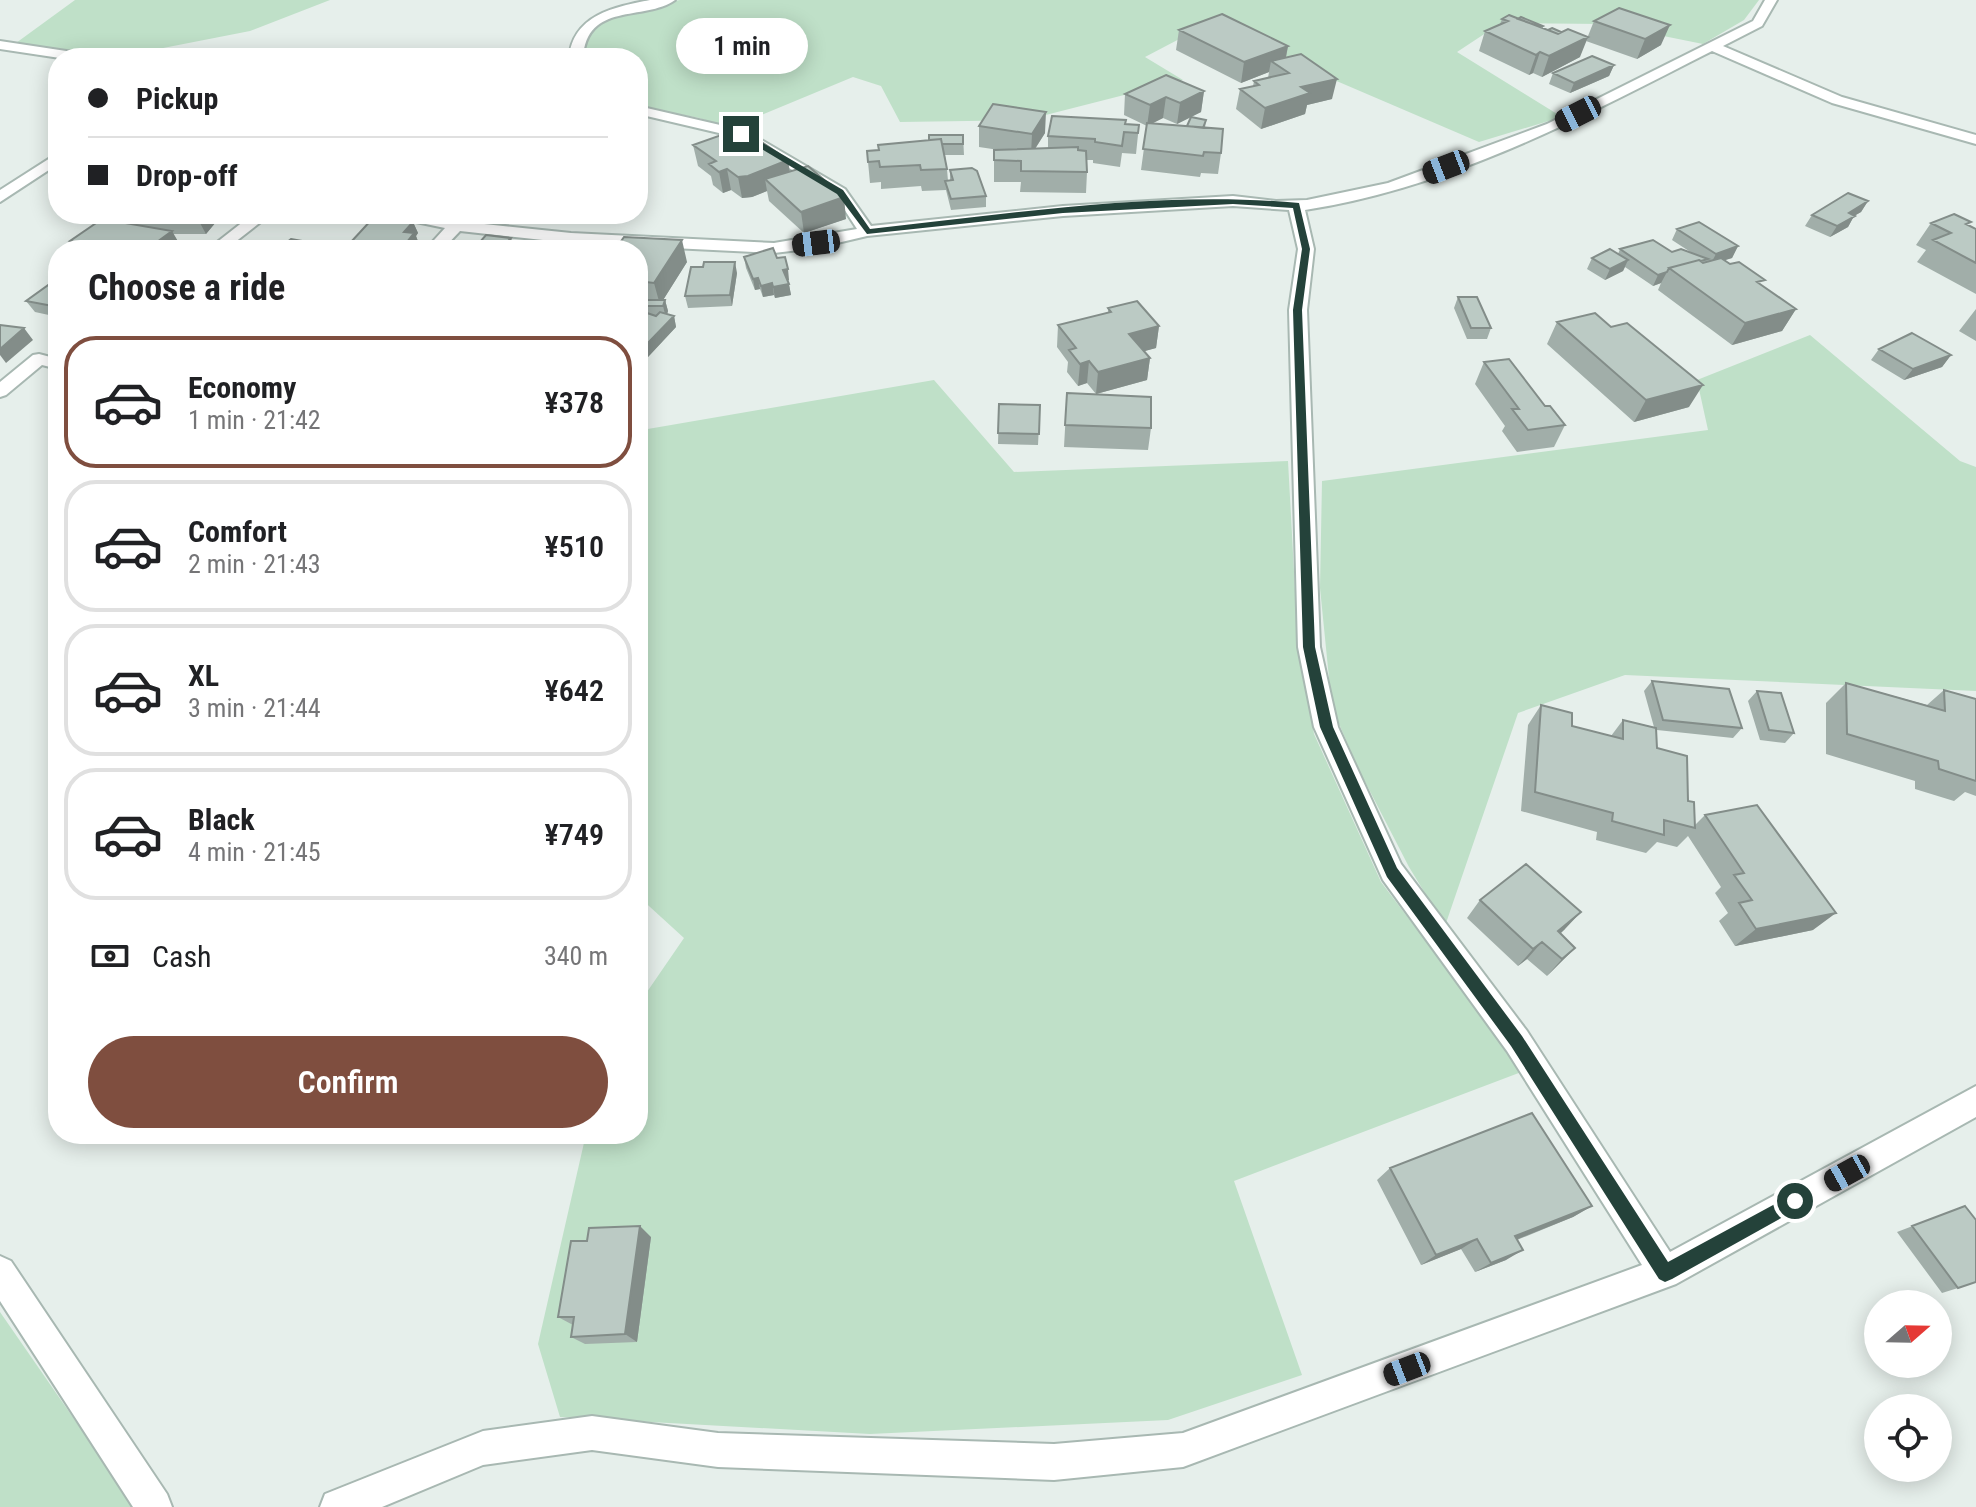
<!DOCTYPE html>
<html lang="en">
<head>
<meta charset="utf-8">
<style>
	body { margin:0; font-family:"Roboto Condensed",sans-serif; background:#f6f6f6; color:#202124; height:100vh; display:flex; flex-direction:column; font-size:30px; white-space:nowrap }
	* { box-sizing:border-box; margin:0 }
	p { font-size:26px; color:#757577 }
	.icon { flex:none; width:44px; height:44px; fill:none; stroke:currentColor; stroke-width:2; stroke-linecap:round; stroke-linejoin:round }
	.map { position:relative; flex:1; overflow:hidden }
	.sheet { position:absolute; left:48px; top:240px; width:600px; height:904px; display:flex; flex-direction:column; background:#fff; border-radius:32px; box-shadow:0 4px 20px #0003 }
	.sheet>* { flex:none }
	.hud { position:absolute; left:48px; top:48px; width:600px; height:176px; border-radius:32px; box-shadow:0 4px 20px #0003; display:grid; align-content:center; height:176px; padding:0 40px; background:#fff }
	.needle { width:52px; rotate:70deg }
	.controls { position:absolute; left:1864px; top:1290px; display:grid; gap:16px }
	.controls a { display:grid; place-items:center; width:88px; height:88px; border-radius:50%; background:#fff; box-shadow:0 4px 20px #0003; font-size:40px }
	.end { position:absolute; width:36px; height:36px; margin:-18px; border:10px solid #24423a; background:#fff; box-shadow:0 0 0 4px #fff }
	.from { border-radius:50% }
	.bubble { position:absolute; height:56px; border-radius:28px; background:#fff; box-shadow:0 4px 20px #0003; font-size:26px; font-weight:600; line-height:56px; text-align:center }
	.car { position:absolute; width:24px; height:48px; margin:-24px -12px; border-radius:10px; box-shadow:0 0 6px 2px #0007; background:linear-gradient(#222 24%,#8ab4d8 0 40%,#222 0 76%,#8ab4d8 0 86%,#222 0) }
	.hud b { display:flex; align-items:center; gap:28px; height:76px; font-size:30px }
	.hud b+b { border-top:2px solid #e0e0e0 }
	.hud i { width:20px; height:20px; background:#202124 }
	ul { padding:0; list-style:none }
	li { display:flex; align-items:center; gap:24px; height:132px; margin:0 16px 12px; padding:0 24px; border:4px solid #e0e0e0; border-radius:32px }
	li div { flex:1 }
	li b { display:block; font-size:30px }
	li em { font-style:normal; font-weight:600 }
	li.selected { border-color:#7f4e3f }
	li>.icon { width:72px; height:72px; stroke-width:1.5 }
	h2 { padding:0 40px; font-size:36px; line-height:96px }
	.pay { display:flex; align-items:center; gap:20px; height:88px; padding:0 40px; font-size:30px }
	.pay p { margin-inline-start:auto }
	.cta { display:flex; gap:16px; margin-top:auto; padding:16px 40px }
	.cta a { flex:1; height:92px; border-radius:48px; background:#7f4e3f; color:#fff; font-size:32px; font-weight:600; line-height:92px; text-align:center }
	.map>svg:first-child { display:block }
	.green { fill:#bfe0c8 }
	.lines { fill:none; stroke-linecap:round; stroke-linejoin:round }
	.minor-casing { stroke:#a8b8b2; stroke-width:4 }
	.minor { fill:#fff; fill-rule:evenodd }
	.wall { fill:#a1aea9 }
	.shaded-wall { fill:#838d89 }
	.building { fill:#bbcac4; stroke:#838d89; stroke-width:2 }
	.route { fill:#24423a }
</style>
</head>
<body>
<div class="map">
<svg width="1976" height="1507" viewBox="0 0 1976 1507">
	<rect width="100%" height="100%" fill="#e6efeb"/>
	<path class="green" d="M75,0H330L250,31L112,58H95L16,43Z
		M680,0H1759L1744,20L1703,44L1604,24L1501,23L1457,52L1562,117L1479,142L1206,25L1145,57L1183,80L1026,120L900,122L881,86L853,77L730,128L699,118L638,106V58H583L590,28C618,13 648,6 680,0Z
		M1810,335L1960,461L1976,467V691L1625,675L1518,713L1445,926L1409,867L1360,772L1332,708L1320,588L1322,481L1708,430L1697,380Z
		M934,380L1014,472L1288,461L1297,627L1314,734L1381,882L1524,1071L1234,1181L1302,1375L1168,1420L870,1434L560,1417L538,1344L586,1134H638V1005L684,938L638,896V424L642,430Z
		M0,1312L135,1507H0Z"/>
	<g class="lines">
		<defs>
			<path id="minor" d="M650,0H675C644,22 587,1 583,58H569C573,15 614,7 650,0Z
				M1765,0H1777L1762,26L1723,46L1842,97L1976,135V144L1832,103L1712,51C1583,117 1450,188 1305,210L1314,249L1307,310L1320,647L1338,727L1401,864L1527,1031L1670,1252L1976,1086V1117L1676,1284L1183,1467L1054,1480L718,1467L592,1450L483,1465L382,1507H320L325,1494L483,1431L592,1416L718,1433L1054,1444L1183,1433L1642,1265L1507,1051L1383,880L1314,727L1298,647L1289,310L1298,249L1289,210L1233,206L1063,216L867,236L816,248L774,253L571,243L460,231L442,250H425L445,228L392,217L390,214H421L456,221L571,233L774,243L857,229L835,195L736,137L638,114V106L746,131L845,189L871,226L1063,206L1233,196L1276,201L1307,200L1388,183L1547,124L1753,21Z
				M0,41L86,54L93,58H60L0,49Z
				M58,153V164L0,202V190Z
				M253,214H271L225,250H207Z
				M39,354L58,359V369L42,365L6,395L0,397V382L33,355Z
				M0,1256L11,1261L167,1494L172,1507H133L0,1301Z"/>
		</defs>
		<use href="#minor" class="minor-casing"/>
		<use href="#minor" class="minor"/>
	</g>
	<path class="wall" d="M1502,19L1543,26V28L1580,57L1542,77L1533,73L1529,75L1479,51L1485,31L1500,24Z
		M1594,21L1661,45L1637,59L1586,41Z
		M1179,30L1288,46L1286,58L1332,99L1307,105L1305,114L1261,129L1236,109L1240,89L1253,86L1254,81L1268,78L1269,72L1241,83L1176,50Z
		M1614,65L1609,76L1570,93L1549,84L1553,73Z
		M1204,91L1201,112L1177,124L1163,118L1151,124L1187,126L1206,120L1205,128L1221,153L1218,174L1201,173L1200,177L1141,170L1147,126L1124,115L1125,94Z
		M1125,124L1139,125L1136,154L1122,153L1120,167L1093,163V160H1086L1087,172L1086,193L1020,192L1021,182H994V150H999L979,147V126L1045,133L1035,149L1048,148V136Z
		M963,135L964,155H945L947,169L948,181H950V170L986,196V207L951,210L946,190L922,191L921,186L881,189V182L870,183L867,151L879,150Z
		M693,145L788,160L790,172L846,219L804,233L769,201L767,191L752,197L742,198L731,190L723,193L713,185L711,176L698,166Z
		M1868,201L1861,212L1854,216L1848,227L1830,237L1805,226L1812,215Z
		M221,216L206,234H173L183,250H76L70,241L124,223Z
		M413,222L418,233L416,236L419,244L415,250H356L351,242Z
		M1931,223L1969,225L1976,229V294L1917,262L1926,250L1916,245Z
		M1677,229L1738,246L1732,258L1724,260L1796,309L1782,331L1732,345L1658,290L1661,283L1653,286L1625,267L1623,271L1605,280L1587,269L1592,258L1618,254L1620,249L1692,253L1672,240Z
		M638,250L687,262L663,300H665L668,311L667,314L674,316L676,327L648,357L638,355V310L639,311L638,306L639,303L638,302Z
		M744,257L777,258L789,280L788,281L791,295L775,298L774,295L763,297L760,289L755,290L746,268Z
		M737,273L732,306L688,308L685,296Z
		M58,278V317L35,312L26,301Z
		M1458,297L1491,328L1487,339H1467L1454,308Z
		M1108,308L1159,326L1156,348L1144,351L1150,358L1147,380L1096,394L1087,383L1078,386L1067,372L1068,362L1057,347L1058,325L1108,313Z
		M1976,309V341L1959,331Z
		M1557,322L1689,407L1634,422L1547,344Z
		M1879,349L1951,355L1942,367L1904,380L1871,360Z
		M1484,362L1545,406L1565,425L1554,447L1517,452L1502,431L1505,426L1475,384Z
		M1067,393L1151,428L1148,450L1064,447Z
		M999,404L1040,405L1038,445L998,444Z
		M1652,681L1742,728L1733,738L1657,730V748L1688,801L1695,825L1705,815L1813,930L1735,946L1719,921L1728,913L1715,893L1721,887L1688,836L1677,847L1657,842L1646,853L1596,840L1597,832L1521,811L1528,725L1541,705L1572,726L1611,736L1623,720L1654,727L1644,691Z
		M1846,683L1927,705L1944,690L1976,699V796L1965,792L1954,801L1915,789V781L1826,754V703Z
		M1757,691L1794,733L1785,743L1760,740L1748,701Z
		M1480,900L1565,929L1560,934L1575,948L1547,976L1527,959L1518,966L1467,918Z
		M1390,1168L1592,1206L1573,1217L1517,1240L1506,1260L1475,1272L1461,1249L1421,1265L1377,1180Z
		M1965,1206L1958,1288L1942,1293L1897,1232Z
		M651,1237L637,1342L585,1344L571,1337L573,1325L558,1317L587,1241Z"/>
	<path class="shaded-wall" d="M1670,25L1661,45L1637,59L1645,39Z
		M1588,37L1580,57L1542,77L1549,56Z
		M1288,46L1284,66L1271,61L1269,72L1241,83L1244,62Z
		M1540,52L1533,73L1529,75L1536,55Z
		M1614,65L1609,76L1570,93L1574,83Z
		M1337,79L1332,99L1307,105L1305,114L1261,129L1265,108L1301,87Z
		M1204,91L1201,112L1177,124L1180,103Z
		M1166,97L1163,118L1147,126L1150,105Z
		M1046,112L1045,133L1031,155L1032,134Z
		M788,160L791,182L765,179L767,191L752,197L742,198L738,177Z
		M727,169L731,190L723,193L719,172Z
		M844,197L846,219L804,233L801,212Z
		M1868,201L1861,212L1854,216L1848,227L1830,237L1837,226L1849,213Z
		M207,214H220L221,216L206,234L200,223Z
		M413,222L418,233L416,236L419,244L415,250H405L403,247L404,232Z
		M172,231L183,250H146Z
		M511,238L515,249L514,250H500Z
		M682,240L687,262L660,305L654,283Z
		M1738,246L1732,258L1710,265L1716,254Z
		M1628,260L1623,271L1605,280L1610,269Z
		M735,262L737,273L732,306L730,295Z
		M788,269L789,280L785,281L783,270Z
		M1667,272L1661,283L1653,286L1658,275Z
		M758,278L760,289L755,290L753,279Z
		M772,283L774,295L763,297L761,286Z
		M789,284L791,295L775,298L773,287Z
		M665,300L668,311L666,318L663,306Z
		M1796,309L1782,331L1732,345L1745,323Z
		M674,316L676,327L648,357L645,346Z
		M1159,326L1156,348L1127,356L1129,334Z
		M24,328L33,340L6,363L0,355V349Z
		M1951,355L1942,367L1904,380L1913,369Z
		M1150,358L1147,380L1096,394L1098,372Z
		M1089,361L1087,383L1078,386L1080,364Z
		M1703,385L1689,407L1634,422L1646,400Z
		M1581,912L1565,929L1546,946L1558,931Z
		M1836,913L1813,930L1735,946L1756,929Z
		M1542,942L1527,959L1518,966L1533,949Z
		M1575,948L1547,976L1562,959Z
		M1592,1206L1573,1217L1498,1247L1515,1236Z
		M640,1226L651,1237L637,1342L625,1334Z
		M1477,1239L1461,1249L1421,1265L1436,1255Z
		M1523,1250L1506,1260L1475,1272L1491,1263Z"/>
	<path class="building" d="M1619,8L1670,25L1645,39L1594,21Z
		M1222,14L1288,46L1244,62L1179,30Z
		M1509,15L1558,34L1568,29L1588,37L1549,56L1540,52L1536,55L1485,31L1508,21L1502,19Z
		M1521,17L1543,26L1541,27L1518,19Z
		M1552,28L1561,32L1558,34L1548,30Z
		M1301,54L1337,79L1301,87L1310,93L1265,108L1240,89L1259,85L1254,81L1289,73L1271,61Z
		M1592,56L1614,65L1574,83L1553,73Z
		M1166,75L1204,91L1180,103L1166,97L1150,105L1125,94Z
		M993,104L1046,112L1032,134L979,126Z
		M1052,116L1126,120L1125,124L1139,125L1138,133L1124,132L1122,146L1095,142V139L1048,136Z
		M1191,117L1206,120L1203,128L1187,126Z
		M1147,123L1223,129L1221,153L1204,152L1203,156L1143,149Z
		M741,128L788,160L748,176L738,177L727,169L719,172L709,164L716,161L693,145Z
		M929,135H963V144H942L941,139L929,140Z
		M941,139L947,169L921,170L920,165L880,167L879,161L868,162L867,151L879,150L878,145Z
		M1078,147V150L1086,151L1087,172L1021,171V161L994,160V150Z
		M808,166L844,197L801,212L765,179Z
		M972,168L977,171L986,196L951,199L945,181L953,180L950,170Z
		M1848,193L1868,201L1849,213L1855,216L1837,226L1812,215Z
		M132,214H207L200,223H124Z
		M1954,214L1971,222L1966,224L1976,229V263L1933,240L1951,233L1931,223Z
		M373,218L413,222L404,232L414,233L403,247L351,242Z
		M102,219L172,231L146,250H95L98,246L70,241Z
		M1699,222L1738,246L1716,254L1677,229Z
		M486,235L511,238L500,250H473Z
		M624,237L682,240L654,283L638,281V250H615Z
		M291,239L325,245L319,250H277Z
		M1653,240L1672,252L1681,249L1708,259L1701,261L1699,260L1669,268L1667,272L1658,275L1620,249Z
		M773,248L777,258L785,257L788,269L783,270L789,284L773,287L772,283L761,286L758,278L753,279L744,257Z
		M1610,249L1628,260L1610,269L1592,258Z
		M1721,258L1730,264L1739,262L1765,280L1757,282L1796,309L1745,323L1669,268L1699,260L1703,263Z
		M704,262H735L730,295L685,296L691,267H703Z
		M58,278V307L26,301Z
		M1458,297H1477L1491,328H1471Z
		M640,300H665L663,306H638Z
		M1137,301L1159,326L1129,334L1150,358L1098,372L1089,361L1080,364L1069,350L1076,348L1058,325L1111,312L1108,308Z
		M638,310L656,316L660,312L674,316L645,346L638,345Z
		M1595,313L1611,327L1627,323L1703,385L1646,400L1557,322Z
		M0,325L24,328L0,349Z
		M1912,333L1951,355L1913,369L1879,349Z
		M1509,359L1545,406H1550L1565,425L1528,430L1512,409H1519L1484,362Z
		M1067,393L1151,397V428L1065,425Z
		M999,404L1040,405L1039,434L998,433Z
		M1652,681L1729,689L1742,728L1663,720Z
		M1846,683L1945,711L1944,690L1976,699V781L1939,769L1938,761L1847,734Z
		M1757,691L1781,693L1794,733L1769,730Z
		M1541,705L1572,713V726L1623,739V720L1656,728L1657,748L1687,756L1688,801L1694,802L1695,828L1664,820V835L1612,821L1613,813L1535,792Z
		M1757,805L1836,913L1756,929L1739,903L1752,900L1734,875L1744,873L1705,815Z
		M1526,864L1581,912L1558,931L1575,948L1562,959L1542,942L1533,949L1480,900Z
		M1532,1113L1592,1206L1515,1236L1523,1250L1491,1263L1477,1239L1436,1255L1390,1168Z
		M1965,1206L1976,1220V1282L1958,1288L1912,1226Z
		M640,1226L625,1334L571,1337L574,1317H558L571,1241H587L589,1228Z"/>
	<path class="route" d="M738,132H744L843,190L870,229C1011,214 1158,190 1299,203L1310,249L1302,310L1315,647L1333,727L1397,868L1522,1036L1668,1262L1795,1193L1801,1195L1803,1201L1801,1207L1672,1279L1665,1282L1659,1279L1511,1046L1387,877L1320,727L1303,647L1293,310L1302,249L1293,208L1233,204L1063,213L867,234L837,194L738,135Z"/>
</svg>
<div class="controls">
<a><svg class="needle" viewBox="-14 -14 28 28"><path d="M0-13l5 13h-10z" fill="#e53935"/><path d="M0 13l5-13h-10z" fill="#757577"/></svg></a>
<a><svg class="icon" aria-label="locate" viewBox="0 0 24 24"><circle cx="12" cy="12" r="6"/><path d="M12 2v4M12 18v4M2 12h4M18 12h4"/></svg></a>
</div>
<i class="end from" style="left:1795px;top:1201px"></i>
<i class="end" style="left:741px;top:134px"></i>
<div class="bubble" style="left:676px;top:18px;width:132px">1 min</div>
<i class="car" style="left:1578px;top:114px;rotate:243deg"></i>
<i class="car" style="left:1446px;top:167px;rotate:249deg"></i>
<i class="car" style="left:816px;top:243px;rotate:263deg"></i>
<i class="car" style="left:1847px;top:1173px;rotate:241deg"></i>
<i class="car" style="left:1407px;top:1369px;rotate:249deg"></i>
<div class="hud">
<b><i class="from"></i>Pickup</b>
<b><i></i>Drop-off</b>
</div>
<section class="sheet">
<h2>Choose a ride</h2>
<ul>
<li class="selected"><svg class="icon" aria-label="car" viewBox="0 0 24 24"><path d="M5 17H2v-5l4-1 3-4h7l3 4 3 1v5h-3M9 17h6M6 11h13"/><circle cx="7" cy="17" r="2"/><circle cx="17" cy="17" r="2"/></svg><div><b>Economy</b><p>1 min · 21:42</p></div><em>¥378</em></li>
<li><svg class="icon" aria-label="car" viewBox="0 0 24 24"><path d="M5 17H2v-5l4-1 3-4h7l3 4 3 1v5h-3M9 17h6M6 11h13"/><circle cx="7" cy="17" r="2"/><circle cx="17" cy="17" r="2"/></svg><div><b>Comfort</b><p>2 min · 21:43</p></div><em>¥510</em></li>
<li><svg class="icon" aria-label="car" viewBox="0 0 24 24"><path d="M5 17H2v-5l4-1 3-4h7l3 4 3 1v5h-3M9 17h6M6 11h13"/><circle cx="7" cy="17" r="2"/><circle cx="17" cy="17" r="2"/></svg><div><b>XL</b><p>3 min · 21:44</p></div><em>¥642</em></li>
<li><svg class="icon" aria-label="car" viewBox="0 0 24 24"><path d="M5 17H2v-5l4-1 3-4h7l3 4 3 1v5h-3M9 17h6M6 11h13"/><circle cx="7" cy="17" r="2"/><circle cx="17" cy="17" r="2"/></svg><div><b>Black</b><p>4 min · 21:45</p></div><em>¥749</em></li>
</ul>
<div class="pay"><svg class="icon" aria-label="cash" viewBox="0 0 24 24"><path d="M3 7h18v10H3z"/><circle cx="12" cy="12" r="2"/></svg>Cash<p>340 m</p></div>
<div class="cta"><a>Confirm</a></div>
</section>
</div>
</body>
</html>
